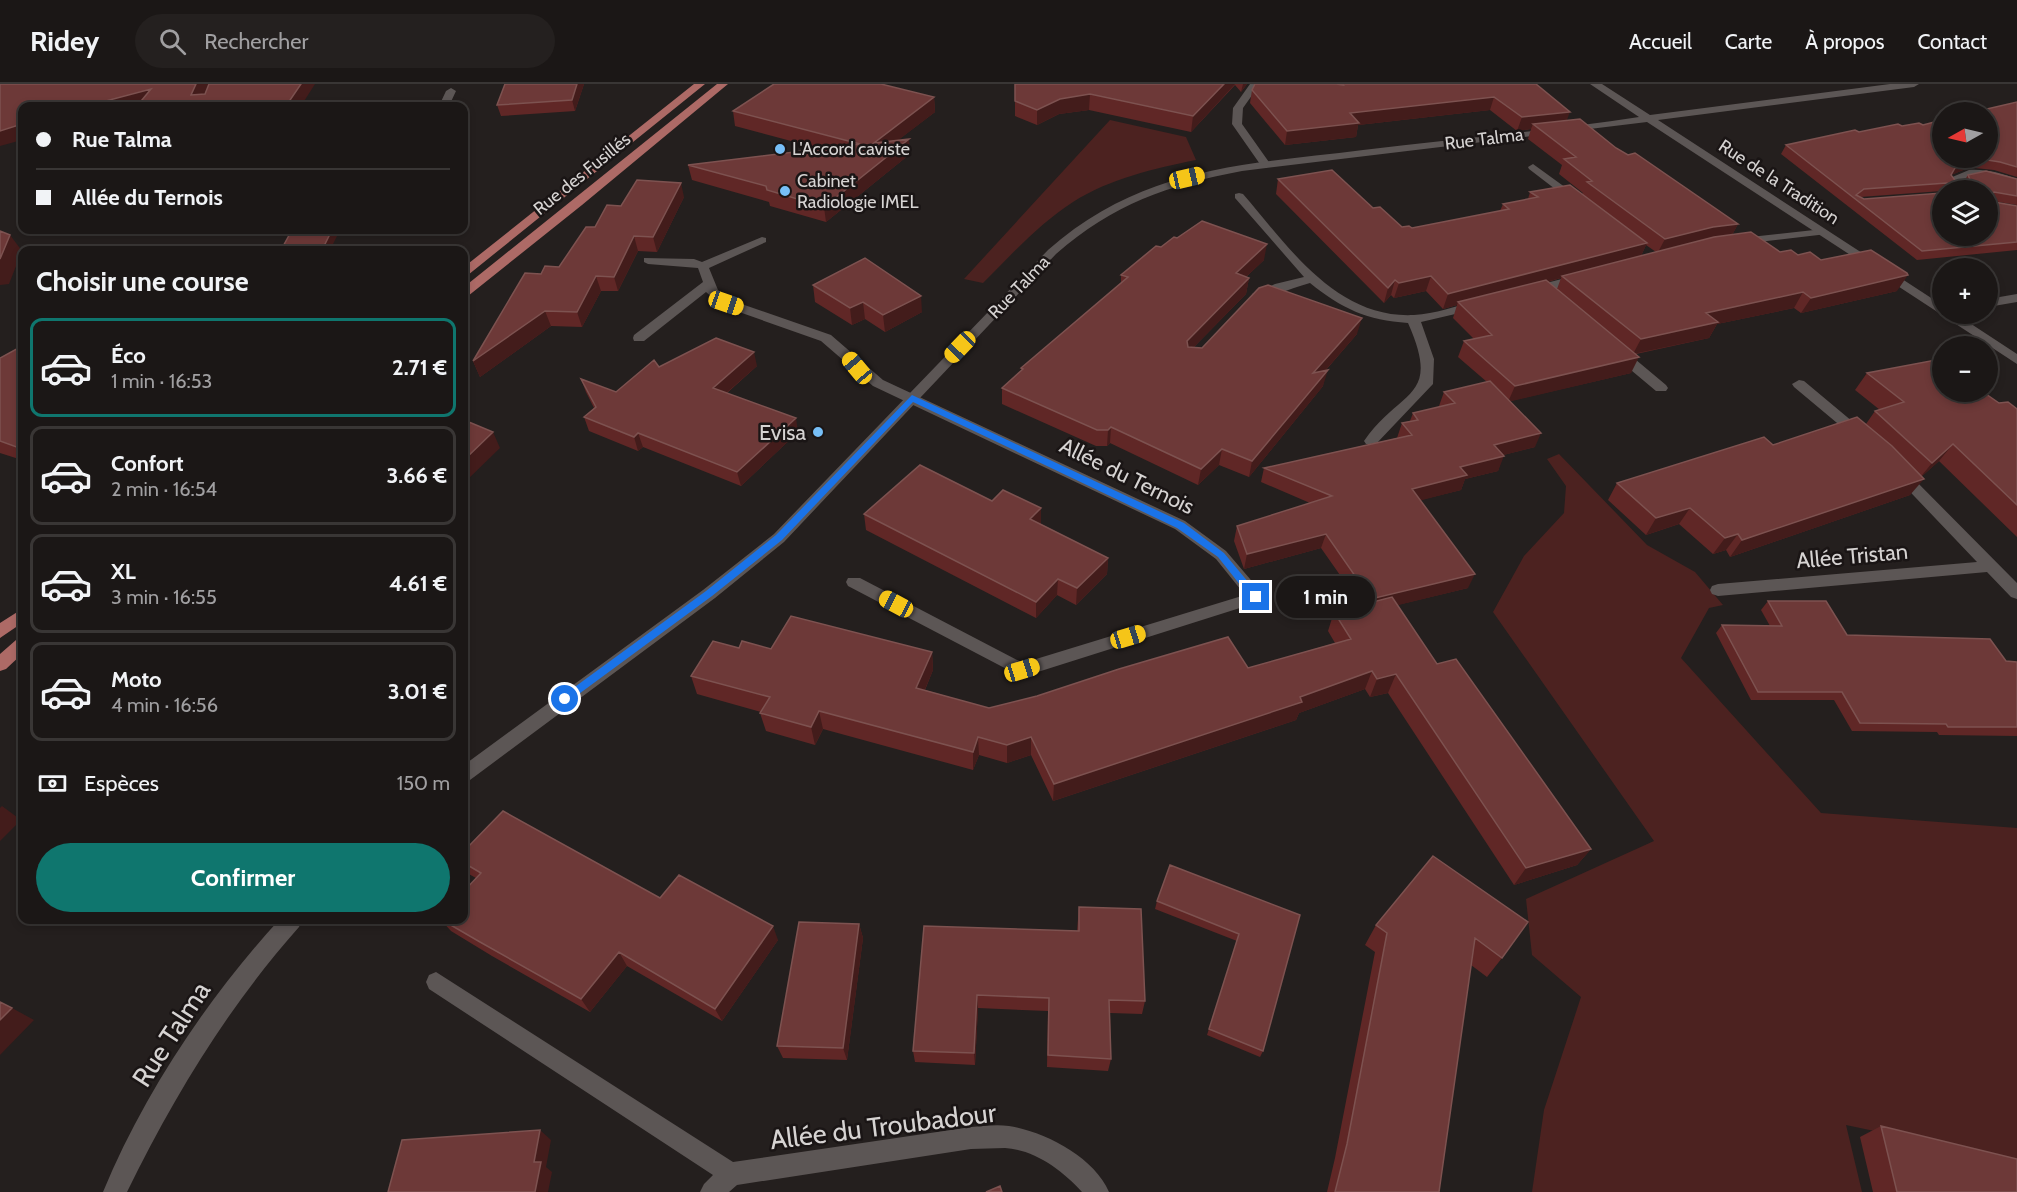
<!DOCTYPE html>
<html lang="fr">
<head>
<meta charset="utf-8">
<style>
	body { margin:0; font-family:Cabin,sans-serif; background:#24201f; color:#f1f3f6; height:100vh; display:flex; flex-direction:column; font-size:22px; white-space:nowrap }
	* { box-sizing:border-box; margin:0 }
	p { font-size:20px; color:#a09fa1 }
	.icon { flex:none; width:33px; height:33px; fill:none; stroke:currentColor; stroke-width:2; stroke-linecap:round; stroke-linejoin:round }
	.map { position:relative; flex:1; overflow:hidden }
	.sheet { position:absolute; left:18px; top:162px; width:450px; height:678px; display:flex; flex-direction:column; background:#1b1716; border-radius:12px; box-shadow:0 3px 9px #0003,0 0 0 2px #393635 }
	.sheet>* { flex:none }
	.banner { position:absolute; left:18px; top:18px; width:450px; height:132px; border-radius:12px; box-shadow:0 3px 9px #0003,0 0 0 2px #393635; display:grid; align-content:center; height:132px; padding:0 18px; background:#1b1716 }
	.needle { width:39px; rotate:262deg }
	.buttons { position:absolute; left:1932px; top:18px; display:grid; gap:12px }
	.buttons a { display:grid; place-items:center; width:66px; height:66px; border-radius:50%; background:#1b1716; box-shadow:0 3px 9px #0003,0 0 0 2px #393635; font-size:30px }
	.end { position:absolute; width:27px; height:27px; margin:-14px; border:8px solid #1a73e8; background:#fff; box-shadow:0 0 0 3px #fff }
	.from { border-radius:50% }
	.bubble { position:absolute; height:42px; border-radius:21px; background:#1b1716; box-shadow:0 3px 9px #0003,0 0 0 2px #393635; font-size:20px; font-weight:800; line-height:42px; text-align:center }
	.car { position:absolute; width:18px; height:36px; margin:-18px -9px; border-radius:8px; box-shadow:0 0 4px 2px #0007; background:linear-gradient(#f5c518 24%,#345 0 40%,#f5c518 0 76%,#345 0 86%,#f5c518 0) }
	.banner b { display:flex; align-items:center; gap:21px; height:57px; font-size:22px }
	.banner b+b { border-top:2px solid #393635 }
	.banner i { width:15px; height:15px; background:#f1f3f6 }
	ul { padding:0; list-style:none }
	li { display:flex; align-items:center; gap:18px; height:99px; margin:0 12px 9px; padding:0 6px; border:3px solid #393635; border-radius:12px }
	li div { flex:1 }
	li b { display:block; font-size:22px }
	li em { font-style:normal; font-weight:800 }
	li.selected { border-color:#0f766e }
	li>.icon { width:54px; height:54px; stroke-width:1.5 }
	h2 { padding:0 18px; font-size:27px; line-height:72px }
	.pay { display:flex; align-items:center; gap:15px; height:66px; padding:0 18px; font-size:22px }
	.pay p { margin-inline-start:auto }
	.primary-button { display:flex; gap:12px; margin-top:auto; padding:12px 18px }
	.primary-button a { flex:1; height:69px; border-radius:36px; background:#0f766e; color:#fff; font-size:24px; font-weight:800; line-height:69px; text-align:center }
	header { display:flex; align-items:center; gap:36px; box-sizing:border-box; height:84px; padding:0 30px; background:#1b1716; border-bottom:2px solid #393635 }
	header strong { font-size:28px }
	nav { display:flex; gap:33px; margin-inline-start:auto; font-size:21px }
	.search { width:420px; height:54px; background:#24201f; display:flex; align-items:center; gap:15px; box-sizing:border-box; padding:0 21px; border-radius:33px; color:#a09fa1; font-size:22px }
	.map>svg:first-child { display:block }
	.green { fill:#4c2220 }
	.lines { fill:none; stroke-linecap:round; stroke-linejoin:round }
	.minor { fill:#5c5655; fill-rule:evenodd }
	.tertiary { fill:#5c5655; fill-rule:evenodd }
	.primary { fill:#ad6a66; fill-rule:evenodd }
	.wall { fill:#602726; fill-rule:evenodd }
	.shaded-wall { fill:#431c1b }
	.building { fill:#6d3938; stroke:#7d5250; stroke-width:1.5; fill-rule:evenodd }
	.route { fill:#1a73e8 }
	.poi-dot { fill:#77bff7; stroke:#1a1515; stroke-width:2 }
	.labels { text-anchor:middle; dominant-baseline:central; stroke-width:5; stroke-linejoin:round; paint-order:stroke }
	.far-street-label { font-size:18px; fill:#d6d3d2; stroke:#1a1515 }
	.far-poi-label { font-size:18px; fill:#d6d3d2; stroke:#1a1515; text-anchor:start }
	.poi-label { font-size:22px; fill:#d6d3d2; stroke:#1a1515; text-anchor:end }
	.street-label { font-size:22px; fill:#d6d3d2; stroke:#1a1515 }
	.near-street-label { font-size:27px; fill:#d6d3d2; stroke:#1a1515 }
</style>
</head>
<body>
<header>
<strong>Ridey</strong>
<div class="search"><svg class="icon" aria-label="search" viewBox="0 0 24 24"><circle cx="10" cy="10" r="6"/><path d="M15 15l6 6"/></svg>Rechercher</div>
<nav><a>Accueil</a><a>Carte</a><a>À propos</a><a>Contact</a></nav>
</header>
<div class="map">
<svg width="2017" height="1108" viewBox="0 0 2017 1108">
	<rect width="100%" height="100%" fill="#241f1e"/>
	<path class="green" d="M1110,36L1186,53L1196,76C1155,84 1109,95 1073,118C1039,140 1012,170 983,199L964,195Z
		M1559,370L1647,461L1695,488L1723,521L1709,524L1681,574L1821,729L2017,744V1108L2002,1074L1846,1041L1862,1108H1532L1544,1026L1581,913L1532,871L1526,815L1654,757L1493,528L1524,472L1564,429L1566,402L1547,375Z"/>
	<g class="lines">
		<path class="minor" d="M1250,0H1260L1243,24L1242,40L1271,81L1266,84L1262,83L1232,40L1233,24Z
			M451,4L456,7L449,22H439L446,7Z
			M1533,80L1580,114V118H1572L1529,85L1528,83Z
			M1969,86C1986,85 2001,89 2017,95V102C1998,97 1978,86 1959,98L1963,106H1953L1948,100L1950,94Z
			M1239,109L1243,110C1288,162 1336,235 1414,231C1435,230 1456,222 1477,217L1483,221L1481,224L1421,238L1434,275L1433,300L1376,360H1366L1364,357C1401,304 1442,316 1408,239C1367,236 1342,225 1310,199C1298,202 1259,217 1252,216V210L1275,200L1304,193L1235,114V110Z
			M1823,145L1829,148L1827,150L1741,160L1735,157L1741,154Z
			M762,153L766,154V158L709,184L718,206L730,216L831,251L883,296L1185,437L1226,467L1262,509L1264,513L1262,517L1022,593L848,502L846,498L848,494H860L1023,579L1245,511L1216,475L1175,445L873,302L821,257L722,222L706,208L644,257H634L633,254L634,251L703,198L698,184L648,180L644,178V174L694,175L702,178Z
			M1581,190L1585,191V197L1531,211L1525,207L1527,204Z
			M2017,210V218L1988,223V215Z
			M1618,264L1623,265L1666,301L1668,304L1666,307H1656L1613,271L1612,268Z
			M1799,296L1804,297L1865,348L1867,351L1865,354H1855L1794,303L1792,300Z
			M1900,384L1905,386L2017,499V515L2011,513L1987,488L1718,512L1712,510L1710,506L1712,502L1718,500L1977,478L1895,392L1893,389Z
			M436,888L733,1078L971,1043C983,1042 997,1040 1009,1042C1045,1048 1094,1073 1109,1108H1082C1062,1086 1035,1066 1005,1064C993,1064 982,1065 971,1065L737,1101L729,1108H700L704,1100L713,1091L429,905L426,898L429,891Z"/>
		<path class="tertiary" d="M1590,0H1602L1650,31L1890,0H1919L1914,3L1658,36L1942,221V230H1956L2017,270V280L1647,38L1242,87C1168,101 1113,120 1056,170L784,458L715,514L470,696L464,699V681L703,506L774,450L1048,166C1144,82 1244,81 1363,66C1455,55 1548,47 1639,33Z
			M279,836H302L299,843C228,923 174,1012 127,1108H103C144,1009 207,915 279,836Z"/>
		<path class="primary" d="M694,0H705L468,191H464V183Z
			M717,0H728L582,121L468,212L464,213V203Z
			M22,525V539L0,554V539Z
			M22,555V570L6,585L0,587V570L16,556Z"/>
	</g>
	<path class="wall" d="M584,0L575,27L501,32L497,21Z
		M1015,0H1247L1241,8L1235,1L1191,48L1089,26L1059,30L1037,41L1015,32Z
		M1255,0H1536L1566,37L1616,64L1738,140L1732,151L1780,168L1821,176L1897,207L1801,229L1794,224L1717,240L1709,254L1636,270L1631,289L1510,317L1535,363L1503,371L1498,387L1465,395L1461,406L1420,416L1468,504L1397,521L1437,580L1591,765L1577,781L1514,801L1388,609L1370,613L1365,605L1299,629L1296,636L1053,717L1031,671L1007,679L979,671L973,686L823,645L815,661L766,647L760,629L761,628L697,610L691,592L739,564L932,568L933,586L925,606L989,624L1248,584L1335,559L1328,547L1334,528L1361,521L1321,464L1244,485L1234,457L1237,442L1310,419L1261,398L1264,384L1397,354L1402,339L1410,337L1413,329L1440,323L1439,322L1444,308L1487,298L1458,273L1464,257L1474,255L1453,234L1457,221L1443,225L1426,207L1394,214L1391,211L1384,219L1276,110L1278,95L1373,124L1402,143L1412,144L1500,127L1503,120L1528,115L1530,108L1582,110L1583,109L1559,90L1562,81L1528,55L1531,45L1517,47L1490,26L1358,41L1356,53L1285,61L1250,19L1252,6ZM1646,161L1656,168L1641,172ZM1561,194L1557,205L1548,198Z
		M934,13L935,28L898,56L910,70L826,138L770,122L769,118L692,96L688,81L821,65L735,42L733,27Z
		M2017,18V93L1994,86L1975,84H1968L1951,91L1957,99L1962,100L1968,91L2017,95V121L1993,117L1994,118L2017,122V166L1917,176L1781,70L1786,61L1859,48L1923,41ZM1942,106H1988L1864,115L1860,113L1942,107Z
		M684,113L657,168L638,167L618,207H601L582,243L551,242L480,293L473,277L541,190L559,183L621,122Z
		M1161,163L1264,176L1246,193L1249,194L1246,210L1194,263L1202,264L1357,250L1325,287L1323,302L1249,393L1219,381L1198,401L1110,359L1107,362H1096L1002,320V304L1021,287V284L1121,199V191Z
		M813,201L922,228L885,248L865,235L852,241L815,218Z
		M22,262V376L0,369V274Z
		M757,282L727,309L798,348L741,402L643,363L638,367L589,347L584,333L594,324L586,308L581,295L616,308L659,283Z
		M1867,289L1999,319L2017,325V453L1939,377L1922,392L1910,411L1730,473L1726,466L1713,470L1679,440L1646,451L1608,416L1617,399L1773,361L1866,340L1875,327L1880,326L1855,306Z
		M992,417L1041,424V440L1108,474L1107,490L1076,521L1057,511L1036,534L866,446L864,430Z
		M1768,517L1847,551L2006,577L2017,578V652L1939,651L1937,648L1852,647L1834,616H1751L1716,549L1722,541L1770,542L1761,526Z
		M464,767L660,814L778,856L722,937L627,882L590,928L492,872L451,847L441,836H464L476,794L467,789L464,784Z
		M1433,772L1502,874L1487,893L1471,881L1439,1108H1327L1335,1074L1375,868L1365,861L1376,841Z
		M1157,817L1300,831L1263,967L1260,973L1207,951L1237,857L1155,825Z
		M1079,823L1145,917L1142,930L1110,929L1111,975L1108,987L1047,983L1048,927L978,924L975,981L915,978L913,967L924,842L1077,847Z
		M859,840L863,854L847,976L783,974L777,962Z
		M1881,1042L2017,1108H1873L1860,1053Z"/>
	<path class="shaded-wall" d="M196,0H209L199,22L191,11Z
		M301,0H315L301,22H286Z
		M577,0H584L575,27L572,16Z
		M1224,0H1235L1191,48L1193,32Z
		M1243,0H1247L1241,8Z
		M151,5L141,22H87Z
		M1090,10L1089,26L1059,30L1037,41V26L1060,15Z
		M934,13L935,28L875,74L874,59Z
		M1494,13L1490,26L1358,41L1356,53L1285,61L1287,47L1350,29Z
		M1570,28L1565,41L1533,40L1531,45L1517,47L1522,33Z
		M22,40V56L0,62V47Z
		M909,55L910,70L826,138L824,123Z
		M1974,76L1968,84L1949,92L1955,84Z
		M681,99L684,113L657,168L653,153Z
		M1738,140L1730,155L1657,170L1665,155L1713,143Z
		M332,146H340L330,166H322Z
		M10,151L22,167L9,200L0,201V175Z
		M634,152L638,167L618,207L614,193Z
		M1647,159L1640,174L1562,192L1561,194L1461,220L1458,218L1457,221L1443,225L1448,210Z
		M1267,160L1264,176L1233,205L1236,189Z
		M1908,191L1897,207L1801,229L1811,214Z
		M596,192L601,207L582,243L577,228Z
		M1431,192L1426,207L1394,214L1399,199Z
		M1249,194L1246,210L1184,273L1187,257Z
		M1395,196L1391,211L1384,219L1388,204Z
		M1803,208L1794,224L1717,240L1709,254L1633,270L1641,255L1706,229Z
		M921,212L922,228L885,248L883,231Z
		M863,218L865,235L852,241L850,224Z
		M545,227L551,242L480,293L473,277Z
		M1362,234L1357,250L1309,305L1313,289Z
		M754,268L757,282L717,317L713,304Z
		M1639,273L1631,289L1508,318L1515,302Z
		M1328,286L1323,302L1249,393L1252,377Z
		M796,334L798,348L741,402L737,388Z
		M1111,343L1110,359L1107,362L1108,346Z
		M493,348L500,364L464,399V376Z
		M638,349L643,363L638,367L634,353Z
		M1541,349L1535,363L1488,375L1494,361Z
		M1953,360L1939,377L1918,396L1932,379Z
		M1222,365L1219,381L1198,401L1201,385Z
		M1504,372L1498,387L1465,395L1461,406L1407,420L1412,405L1460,383Z
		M1924,395L1910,411L1730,473L1742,456Z
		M1041,424V441L1030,435Z
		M1690,424L1679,440L1646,451L1656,434Z
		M1326,450L1321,464L1244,485L1247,470Z
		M1738,450L1726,466L1713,470L1725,454Z
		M1108,474L1107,490L1076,521L1077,504Z
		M1475,490L1468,504L1366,529L1371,515Z
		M1058,495L1057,511L1036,534V518Z
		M932,568L933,586L918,622L916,604Z
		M1372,587L1365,605L1299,629L1296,636L1053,717L1054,700Z
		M1396,590L1388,609L1370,613L1377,595Z
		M819,627L823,645L815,661L811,643Z
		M978,653L979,671L973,686V668Z
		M1031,653V671L1007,679V661Z
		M2,722L21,736L0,757V724Z
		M1591,765L1577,781L1514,801L1526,784Z
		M859,840L863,854L847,976L843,964Z
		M773,842L778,856L722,937L715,925Z
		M619,868L627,882L590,928L581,915Z
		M977,911L978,924L975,981L974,969Z
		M12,924L34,936L0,971V936Z
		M540,1046L551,1056L546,1083L552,1088L548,1108H535L534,1078Z"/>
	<path class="building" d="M0,0H196L191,11L205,10L209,0H301L286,22H137L151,5L87,22H22V40L0,47Z
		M505,0H577L572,16L497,21Z
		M774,0H881L934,13L874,59L909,55L824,123L767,106L766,102L688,81L860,60L733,27Z
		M1015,0H1224L1193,32L1090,10L1060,15L1037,26L1015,17Z
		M1255,0H1336L1343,1L1342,0H1536L1570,28L1522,33L1494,13L1350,29L1359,39L1287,47L1252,6Z
		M2017,18V83L2000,78L1981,75L1974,76L1955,84L1951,91L1957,99L1969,100L1971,98L1968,91L1986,87L2017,95V112L1994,108L1992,110L1994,118L2017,122V158L1922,167L1786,61L1855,46L1859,48L1898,40L1902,42L1919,39L1923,41L1942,36V74H1988V28H1974ZM1947,99L1950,101L1948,106H1988V152H1942V109L1864,115L1856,111L1864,105Z
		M1580,35L1616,64L1628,71L1635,69L1738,140L1713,143L1665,155L1587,98L1592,97L1564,75L1576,73L1533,40Z
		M1332,86L1373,124L1380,123L1402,143L1409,142L1412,144L1509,125L1503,120L1538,113L1530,108L1570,101L1647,159L1451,209L1448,210L1431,192L1399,199L1395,196L1388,204L1278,95Z
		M637,96L681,99L653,153L634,152L614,193L596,192L577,228L545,227L473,277L525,189L541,190L545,182L559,183L586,143H595L607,121L621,122Z
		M1202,137L1267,160L1236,189L1249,194L1187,257L1188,263L1202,264L1259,204L1268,201L1362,234L1313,289L1328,286L1252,377L1222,365L1201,385L1111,343L1108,346H1097L1002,304L1023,285L1021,284L1128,193L1121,191L1156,162L1161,163L1174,153L1177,154Z
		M292,146H332L322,166H281Z
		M0,147L10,151L0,175Z
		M1751,148L1780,168L1791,166L1798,171L1810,168L1821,176L1871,166L1907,189L1908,191L1811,214L1803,208L1706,229L1718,238L1641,255L1562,192L1714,153Z
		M865,174L921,212L883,231L863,218L850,224L813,201Z
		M1546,196L1639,273L1515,302L1464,257L1492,251L1458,218Z
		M716,254L754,268L713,304L796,334L737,388L638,349L634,353L584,333L596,323L581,295L616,308L654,276L659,283Z
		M22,262V365L0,357V274Z
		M1941,275L1942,277V308H1983L1999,319L2008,318L2017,325V421L1953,360L1932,379L1875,327L1904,318L1867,289Z
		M1490,297L1541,349L1494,361L1504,372L1460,383L1467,391L1412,405L1475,490L1371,515L1326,450L1247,470L1237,442L1332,412L1264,384L1412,351L1402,339L1418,336L1413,329L1455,319L1444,308Z
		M1857,333L1892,362L1924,395L1742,456L1738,450L1725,454L1690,424L1656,434L1617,399L1764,353L1773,361Z
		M464,336L493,348L464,376Z
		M920,381L992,417L1003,406L1041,424L1030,435L1108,474L1077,504L1058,495L1036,518L864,430Z
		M1392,513L1437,580L1456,575L1591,765L1526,784L1396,590L1377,595L1372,587L1300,613L1302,618L1054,700L1031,653L1007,661L978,653L973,668L819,627L811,643L760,629L770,613L691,592L713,557L739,564L742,557L771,565L791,532L932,568L916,604L989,624L1037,612L1119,585L1228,553L1248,584L1351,555L1334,528Z
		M1768,517H1826L1847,551L1990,555L2006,577L2017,578V643H1948L1946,640L1860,639L1842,608H1758L1722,541L1782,542Z
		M503,727L660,814L679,791L773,842L715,925L619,868L581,915L480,858L442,836H464V807L481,789L464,779V767Z
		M1433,772L1528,838L1502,874L1475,854L1439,1108H1335L1347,1060L1387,849L1376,841Z
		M1170,781L1300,831L1263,967L1209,945L1239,850L1157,817Z
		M1079,823L1141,825L1145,917L1109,916L1111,975L1048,971L1049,914L977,911L974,969L913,967L924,842L1079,847Z
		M799,838L859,840L843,964L777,962Z
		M0,918L12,924L0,936Z
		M1881,1042L2017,1075V1108H1897Z
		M540,1046L534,1078H541L535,1108H388L402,1056Z
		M1000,1102L1002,1108H986Z"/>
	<path class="route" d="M912,311L1184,439L1224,469L1259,511V516H1252L1218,473L1177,444L913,318L782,456L712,512L568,618H561V613L706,507L776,451Z"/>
	<g class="poi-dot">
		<circle cx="780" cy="65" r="6"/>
		<circle cx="785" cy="107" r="6"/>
		<circle cx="818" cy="348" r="6"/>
	</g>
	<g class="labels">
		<g class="far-street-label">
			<text transform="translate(1484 55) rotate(-7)">Rue Talma</text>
			<text transform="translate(582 90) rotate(-39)">Rue des Fusillés</text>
			<text transform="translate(1779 98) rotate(33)">Rue de la Tradition</text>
			<text transform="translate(1019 203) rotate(-46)">Rue Talma</text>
		</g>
		<g class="far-poi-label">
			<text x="792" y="65">L'Accord caviste</text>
			<text x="797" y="97">Cabinet<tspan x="797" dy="21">Radiologie IMEL</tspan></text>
		</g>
		<g class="poi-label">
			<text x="806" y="348">Evisa</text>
		</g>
		<g class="street-label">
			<text transform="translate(1127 392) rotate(26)">Allée du Ternois</text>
			<text transform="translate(1852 472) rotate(-5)">Allée Tristan</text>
		</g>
		<g class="near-street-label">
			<text transform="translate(171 950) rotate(-57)">Rue Talma</text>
			<text transform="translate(883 1042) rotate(-7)">Allée du Troubadour</text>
		</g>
	</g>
</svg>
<div class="buttons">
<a><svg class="needle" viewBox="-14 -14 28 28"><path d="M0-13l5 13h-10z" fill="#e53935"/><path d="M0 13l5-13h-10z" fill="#a09fa1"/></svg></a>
<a><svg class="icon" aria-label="layers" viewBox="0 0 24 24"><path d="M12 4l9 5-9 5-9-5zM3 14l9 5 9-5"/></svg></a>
<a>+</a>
<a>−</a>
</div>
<i class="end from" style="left:565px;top:615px"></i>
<i class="end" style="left:1256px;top:513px"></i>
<div class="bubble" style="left:1276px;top:492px;width:99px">1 min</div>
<i class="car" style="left:1187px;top:94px;rotate:77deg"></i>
<i class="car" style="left:726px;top:219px;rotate:109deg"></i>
<i class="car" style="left:960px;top:263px;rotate:224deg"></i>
<i class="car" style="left:857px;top:284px;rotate:320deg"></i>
<i class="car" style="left:896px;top:520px;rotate:298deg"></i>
<i class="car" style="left:1128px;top:553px;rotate:73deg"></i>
<i class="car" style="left:1022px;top:586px;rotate:73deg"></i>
<div class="banner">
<b><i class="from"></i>Rue Talma</b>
<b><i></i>Allée du Ternois</b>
</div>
<section class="sheet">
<h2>Choisir une course</h2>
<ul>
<li class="selected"><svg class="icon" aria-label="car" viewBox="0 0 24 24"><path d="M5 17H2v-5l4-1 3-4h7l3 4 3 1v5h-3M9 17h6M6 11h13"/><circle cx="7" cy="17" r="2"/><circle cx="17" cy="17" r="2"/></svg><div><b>Éco</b><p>1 min · 16:53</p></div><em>2.71 €</em></li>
<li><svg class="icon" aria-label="car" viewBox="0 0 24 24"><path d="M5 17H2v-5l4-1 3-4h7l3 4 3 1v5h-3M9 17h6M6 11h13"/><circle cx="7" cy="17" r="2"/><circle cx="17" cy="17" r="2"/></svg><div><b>Confort</b><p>2 min · 16:54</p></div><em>3.66 €</em></li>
<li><svg class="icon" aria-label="car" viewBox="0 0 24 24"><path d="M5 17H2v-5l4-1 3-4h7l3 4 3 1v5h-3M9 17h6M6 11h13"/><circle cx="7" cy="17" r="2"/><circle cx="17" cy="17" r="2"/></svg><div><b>XL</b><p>3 min · 16:55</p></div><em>4.61 €</em></li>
<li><svg class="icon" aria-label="car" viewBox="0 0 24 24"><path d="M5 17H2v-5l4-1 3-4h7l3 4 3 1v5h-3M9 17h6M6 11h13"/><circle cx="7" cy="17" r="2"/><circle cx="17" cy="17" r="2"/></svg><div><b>Moto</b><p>4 min · 16:56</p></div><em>3.01 €</em></li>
</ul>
<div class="pay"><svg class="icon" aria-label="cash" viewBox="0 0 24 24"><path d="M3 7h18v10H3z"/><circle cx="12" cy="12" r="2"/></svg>Espèces<p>150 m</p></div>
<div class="primary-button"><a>Confirmer</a></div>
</section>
</div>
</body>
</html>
